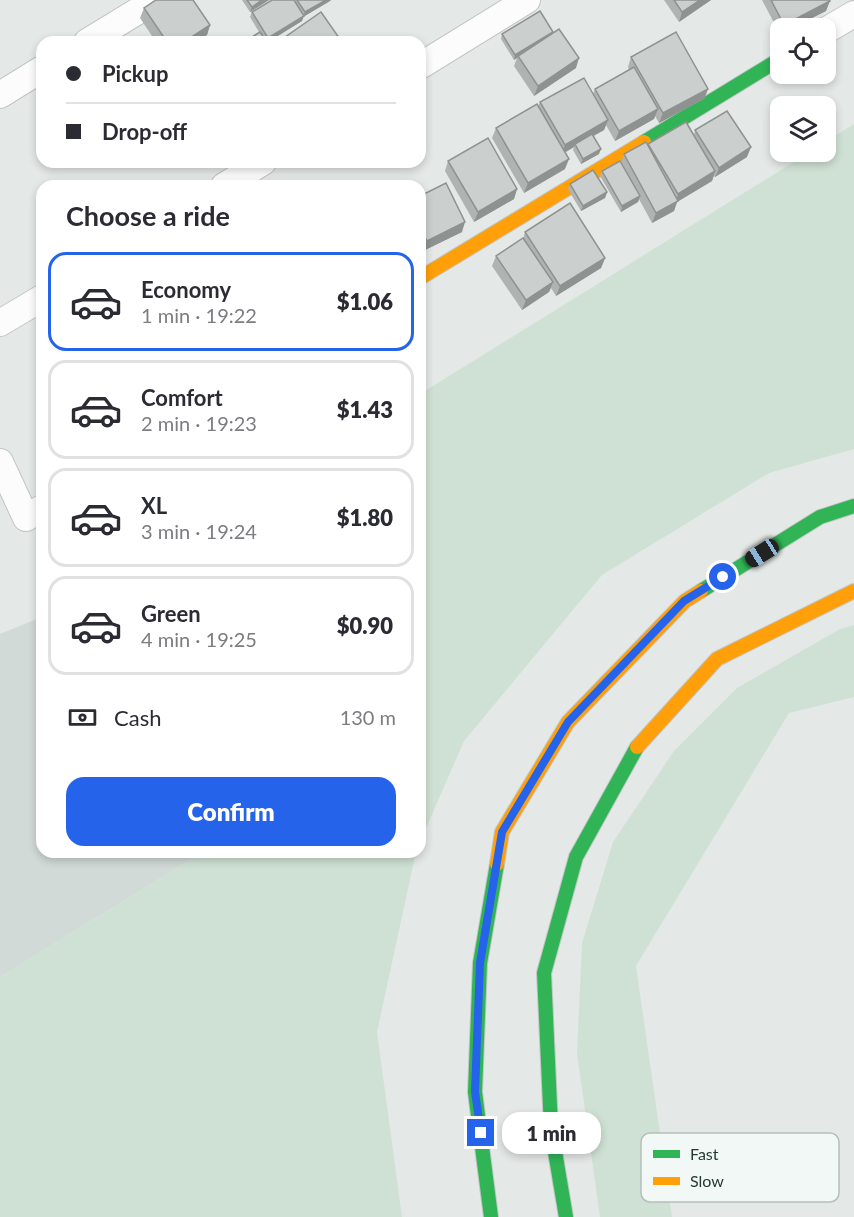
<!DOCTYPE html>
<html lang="en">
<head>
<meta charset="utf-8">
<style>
	body { margin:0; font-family:Lato,sans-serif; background:#f7f7f7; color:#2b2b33; height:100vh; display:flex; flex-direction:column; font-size:22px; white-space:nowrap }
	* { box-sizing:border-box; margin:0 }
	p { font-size:20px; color:#7c7c81 }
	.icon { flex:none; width:33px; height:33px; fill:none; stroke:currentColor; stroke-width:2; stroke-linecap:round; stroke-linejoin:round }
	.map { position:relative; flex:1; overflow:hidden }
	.details { position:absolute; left:36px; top:180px; width:390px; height:678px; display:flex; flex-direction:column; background:#fff; border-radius:18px; box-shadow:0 3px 9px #0003 }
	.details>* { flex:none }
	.hud { position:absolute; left:36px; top:36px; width:390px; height:132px; border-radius:18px; box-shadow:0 3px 9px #0003; display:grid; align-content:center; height:132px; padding:0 30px; background:#fff }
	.tools { position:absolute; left:770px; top:18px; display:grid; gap:12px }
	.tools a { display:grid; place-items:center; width:66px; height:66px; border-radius:12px; background:#fff; box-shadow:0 3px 9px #0003; font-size:30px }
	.end { position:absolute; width:27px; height:27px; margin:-14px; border:8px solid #2563eb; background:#fff; box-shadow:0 0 0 3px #fff }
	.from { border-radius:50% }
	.bubble { position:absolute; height:42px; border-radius:18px; background:#fff; box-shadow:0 3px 9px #0003; font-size:20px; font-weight:800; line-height:42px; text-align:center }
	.car { position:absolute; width:18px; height:36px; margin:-18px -9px; border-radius:8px; box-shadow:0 0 4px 2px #0007; background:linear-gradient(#222 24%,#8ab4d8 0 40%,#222 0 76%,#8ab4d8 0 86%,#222 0) }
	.hud b { display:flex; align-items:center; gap:21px; height:57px; font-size:22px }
	.hud b+b { border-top:2px solid #e1e1e2 }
	.hud i { width:15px; height:15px; background:#2b2b33 }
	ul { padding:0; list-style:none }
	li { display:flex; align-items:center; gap:18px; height:99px; margin:0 12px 9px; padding:0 18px; border:3px solid #e1e1e2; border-radius:18px }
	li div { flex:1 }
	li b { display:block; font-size:22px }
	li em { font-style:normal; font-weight:800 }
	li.current { border-color:#2563eb }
	li>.icon { width:54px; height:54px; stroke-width:1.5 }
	h2 { padding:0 30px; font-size:27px; line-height:72px }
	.pay { display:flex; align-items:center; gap:15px; height:66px; padding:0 30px; font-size:22px }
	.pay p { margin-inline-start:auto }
	.button { display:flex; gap:12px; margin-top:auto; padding:12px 30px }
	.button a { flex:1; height:69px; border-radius:18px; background:#2563eb; color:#fff; font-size:24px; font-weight:800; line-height:69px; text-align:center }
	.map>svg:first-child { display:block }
	.built { fill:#d2dad7 }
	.green { fill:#cfe1d4 }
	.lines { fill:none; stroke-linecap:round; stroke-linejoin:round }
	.street-casing { stroke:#c1c6c4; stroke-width:28 }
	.fast-casing { stroke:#c0c6c4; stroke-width:16 }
	.slow-casing { stroke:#c0c6c4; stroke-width:16 }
	.street { stroke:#fbfcfb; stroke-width:26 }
	.fast { stroke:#30b455; stroke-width:14 }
	.slow { stroke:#ff9f0a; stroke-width:14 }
	.wall { fill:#afb3b1 }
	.shaded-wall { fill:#8e9290 }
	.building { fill:#cbd0ce; stroke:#8e9290; stroke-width:1.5 }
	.route { stroke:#2563eb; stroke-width:8 }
	.key { fill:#f2f8f5; stroke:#b4bfbb; stroke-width:1.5 }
	.key-label { font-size:16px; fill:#243a34 }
</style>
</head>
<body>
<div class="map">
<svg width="854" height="1217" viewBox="0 0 854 1217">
	<rect width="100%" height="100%" fill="#e4e9e7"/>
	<path class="built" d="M42,617V852H203L0,977V634Z"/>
	<path class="green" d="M854,124V449L769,473L602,575L464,741L420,842V394L810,152H825V142Z
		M854,625V697L789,713L636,966L672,1217H600L577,1053L582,943L613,842L674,751L737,688L840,629Z
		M203,852H416L377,1032L402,1217H0V977Z"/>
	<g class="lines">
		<defs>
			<path id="street" d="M825,31L854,14
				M87,42L156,0
				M420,66L527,0
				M0,95L42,69
				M224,186L263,162
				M0,323L42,298
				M0,462L26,518L42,508"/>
			<path id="fast" d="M644,142L780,59
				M701,591L820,517L854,506
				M491,1217L475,1092L480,963L497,864
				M566,1217L551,1128L544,973L576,857L637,747"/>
			<path id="slow" d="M420,278L644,142
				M637,747L717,659L854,591
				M497,864L502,832L568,722L685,601L701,591"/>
		</defs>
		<use href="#street" class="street-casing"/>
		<use href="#fast" class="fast-casing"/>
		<use href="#slow" class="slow-casing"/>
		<use href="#street" class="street"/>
		<use href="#fast" class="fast"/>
		<use href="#slow" class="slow"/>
	</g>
	<path class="wall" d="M242,0H269L250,12Z
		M294,0H331L330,1L303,17L302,21L268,42H244L259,32L250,17L252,12Z
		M664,0H711L679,22Z
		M762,0H829L826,11L792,28H780V34Z
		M144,8L210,25L207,35L196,42H156L140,18Z
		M553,32L576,68L534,96L514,66L517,58L514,60L501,39L502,34Z
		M631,57L708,89L704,99L659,123L655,116L654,119L615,141L606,125L604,130L593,136L599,154L581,164L573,150L574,147L565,152V169L524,193L492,138L496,128L538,107L540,102L593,94L595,89L629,70L628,67Z
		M695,130L747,157L715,177L714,176L712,181L677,202L674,211L652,223L639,199L638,202L621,212L600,176L602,171L621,162L624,154L648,146V144L694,135Z
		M448,161L517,189L514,199L474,222L445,171Z
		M570,184L607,192L605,198L581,211L568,189Z
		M420,196L462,232L423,251L420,244Z
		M525,232L605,258L601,268L556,296L551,288L549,292L522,310L492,266L496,256L523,239Z"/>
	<path class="shaded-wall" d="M262,0H269L250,12L252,7Z
		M326,0H331L330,1L303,17L305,12Z
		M700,0H711L679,22L682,12Z
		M830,1L826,11L792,28H783L784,25Z
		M304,16L302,21L268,42H267L268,38Z
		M210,25L207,35L196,42H184Z
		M553,32L518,56L517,58L514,60L515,55Z
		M579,58L576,68L534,96L538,86Z
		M708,89L704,99L659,123L663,113Z
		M658,109L654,119L615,141L619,131Z
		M608,120L604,130L576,146L575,144L574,147L561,155L565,145Z
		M751,147L747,157L715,177L719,168Z
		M601,149L599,154L581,164L583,159Z
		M569,159L565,169L524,193L528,183Z
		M715,171L712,181L677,202L674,211L652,223L656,213L675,203L678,194Z
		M517,189L514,199L474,222L478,212Z
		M607,192L605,198L581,211L583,206Z
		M640,196L638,202L621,212L622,206Z
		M465,222L462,232L423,251L427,241Z
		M605,258L601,268L556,296L560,286Z
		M553,282L549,292L522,310L526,300Z
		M425,347L422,357L420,358V350Z"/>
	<path class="building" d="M156,0H193L210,25L184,42H167L144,8Z
		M247,0H262L252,7Z
		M272,0H294L304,16L268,38L252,12Z
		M297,0H326L305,12Z
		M674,0H700L682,12Z
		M771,0H829L830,1L784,25Z
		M540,11L553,32L515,55L502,34Z
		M321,12L342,42H278Z
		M559,29L579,58L538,86L518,56Z
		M260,32L267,42H244Z
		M676,32L708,89L663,113L631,57Z
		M634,67L658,109L619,131L595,89Z
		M584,78L608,120L565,145L540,102Z
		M537,104L569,159L528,183L496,128Z
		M727,111L751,147L719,168L695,130Z
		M686,122L715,171L678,194L648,144Z
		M592,134L601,149L583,159L575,144Z
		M488,138L517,189L478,212L448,161Z
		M646,142L678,201L656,213L624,154Z
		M620,161L640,196L622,206L602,171Z
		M593,170L607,192L583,206L570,184Z
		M446,183L465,222L427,241L420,227V196Z
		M570,203L605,258L560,286L525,232Z
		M523,238L553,282L526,300L496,256Z
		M420,338L425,347L420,350Z"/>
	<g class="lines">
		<path class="route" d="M481,1133L475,1092L480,963L502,832L568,722L684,601L723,577"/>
	</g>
	<rect x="641" y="1133" width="198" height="69" rx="9" class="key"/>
	<rect x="653" y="1150" width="27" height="8" fill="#30b455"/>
	<rect x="653" y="1177" width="27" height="8" fill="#ff9f0a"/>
	<g class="key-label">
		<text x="690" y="1160">Fast</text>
		<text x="690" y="1187">Slow</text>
	</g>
</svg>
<div class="tools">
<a><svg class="icon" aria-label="locate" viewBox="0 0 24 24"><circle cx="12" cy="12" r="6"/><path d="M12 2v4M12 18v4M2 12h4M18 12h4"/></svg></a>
<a><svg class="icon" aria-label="layers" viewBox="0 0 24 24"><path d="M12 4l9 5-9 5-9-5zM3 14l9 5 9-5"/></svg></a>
</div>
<i class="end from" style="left:723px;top:577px"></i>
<i class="end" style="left:481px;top:1133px"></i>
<div class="bubble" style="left:502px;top:1112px;width:99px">1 min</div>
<i class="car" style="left:762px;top:553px;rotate:238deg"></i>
<div class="hud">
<b><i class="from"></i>Pickup</b>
<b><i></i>Drop-off</b>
</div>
<section class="details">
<h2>Choose a ride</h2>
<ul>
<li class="current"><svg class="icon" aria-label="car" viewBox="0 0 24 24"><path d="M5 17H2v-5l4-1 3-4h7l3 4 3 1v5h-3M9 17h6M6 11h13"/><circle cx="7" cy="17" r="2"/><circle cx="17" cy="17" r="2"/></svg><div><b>Economy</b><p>1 min · 19:22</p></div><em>$1.06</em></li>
<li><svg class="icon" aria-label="car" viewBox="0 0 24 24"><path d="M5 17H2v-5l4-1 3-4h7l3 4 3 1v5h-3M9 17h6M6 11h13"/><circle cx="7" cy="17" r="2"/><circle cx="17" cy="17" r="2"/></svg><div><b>Comfort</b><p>2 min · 19:23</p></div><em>$1.43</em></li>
<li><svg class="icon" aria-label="car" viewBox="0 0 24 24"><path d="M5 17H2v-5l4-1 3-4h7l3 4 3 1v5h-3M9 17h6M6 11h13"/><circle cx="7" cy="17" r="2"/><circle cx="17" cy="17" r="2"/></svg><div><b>XL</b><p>3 min · 19:24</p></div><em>$1.80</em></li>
<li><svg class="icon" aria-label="car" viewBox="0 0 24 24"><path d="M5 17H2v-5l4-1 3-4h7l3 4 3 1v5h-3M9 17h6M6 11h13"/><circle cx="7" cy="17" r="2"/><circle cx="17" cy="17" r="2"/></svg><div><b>Green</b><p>4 min · 19:25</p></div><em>$0.90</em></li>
</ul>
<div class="pay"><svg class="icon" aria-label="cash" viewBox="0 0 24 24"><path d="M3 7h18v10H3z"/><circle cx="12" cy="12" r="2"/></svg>Cash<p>130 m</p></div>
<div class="button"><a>Confirm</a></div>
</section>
</div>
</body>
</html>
